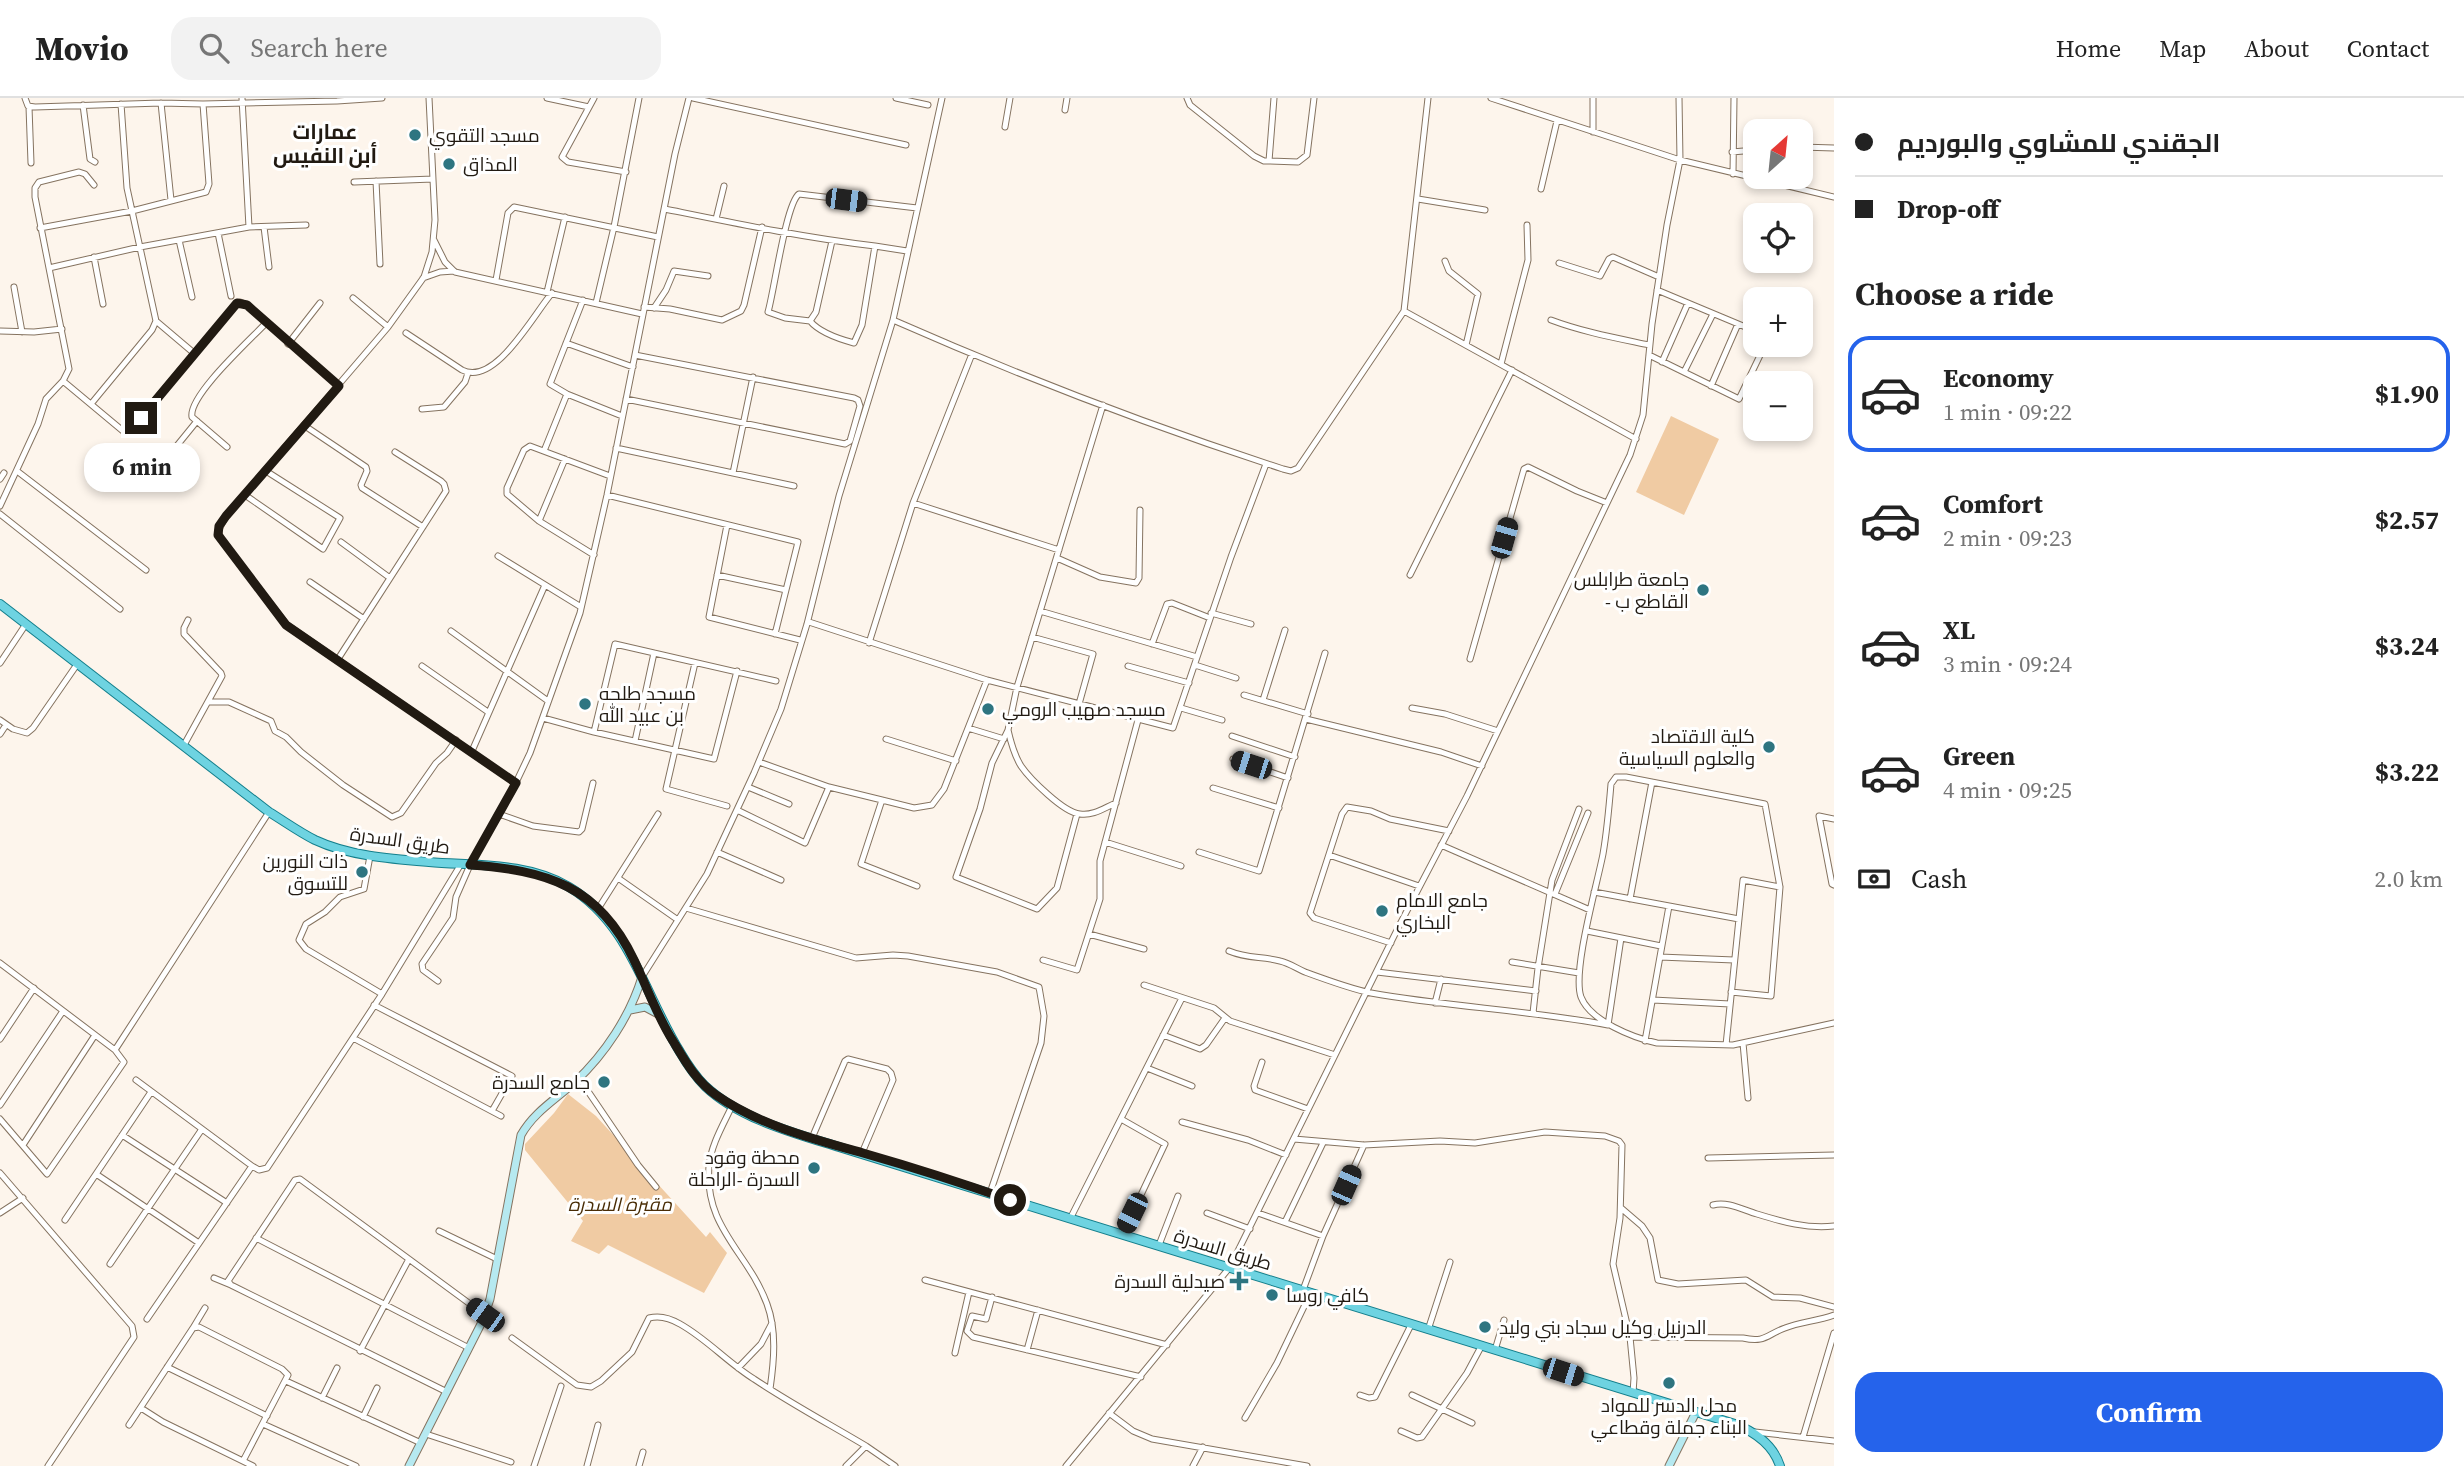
<!DOCTYPE html>
<html lang="en">
<head>
<meta charset="utf-8">
<style>
	body { margin:0; font-family:"Source Serif 4",Cairo,serif; background:#f2f2f2; color:#222; height:100vh; display:flex; flex-direction:column; font-size:26px; white-space:nowrap }
	* { box-sizing:border-box; margin:0 }
	p { font-size:23px; color:#767676 }
	.icon { flex:none; width:38px; height:38px; fill:none; stroke:currentColor; stroke-width:2; stroke-linecap:round; stroke-linejoin:round }
	.map { position:relative; flex:1; overflow:hidden }
	.side { display:flex; flex-direction:column; background:#fff; width:630px }
	.side>* { flex:none }
	.guide { display:grid; align-content:center; height:154px; padding:0 21px; background:#fff }
	.needle { width:46px; rotate:27deg }
	.controls { position:absolute; left:1743px; top:21px; display:grid; gap:14px }
	.controls a { display:grid; place-items:center; width:70px; height:70px; border-radius:14px; background:#fff; box-shadow:0 4px 10px #0003; font-size:35px }
	.end { position:absolute; width:32px; height:32px; margin:-16px; border:9px solid #211a12; background:#fff; box-shadow:0 0 0 4px #fff }
	.from { border-radius:50% }
	.bubble { position:absolute; height:49px; border-radius:21px; background:#fff; box-shadow:0 4px 10px #0003; font-size:23px; font-weight:700; line-height:49px; text-align:center }
	.car { position:absolute; width:21px; height:42px; margin:-21px -10px; border-radius:9px; box-shadow:0 0 5px 2px #0007; background:linear-gradient(#222 24%,#8ab4d8 0 40%,#222 0 76%,#8ab4d8 0 86%,#222 0) }
	.guide b { display:flex; align-items:center; gap:24px; height:66px; font-size:26px }
	.guide b+b { border-top:2px solid #e0e0e0 }
	.guide i { width:18px; height:18px; background:#222 }
	ul { padding:0; list-style:none }
	li { display:flex; align-items:center; gap:21px; height:116px; margin:0 14px 10px; padding:0 7px; border:4px solid transparent; border-radius:21px }
	li div { flex:1 }
	li b { display:block; font-size:26px }
	li em { font-style:normal; font-weight:700 }
	li.selected { border-color:#2563eb }
	li>.icon { width:63px; height:63px; stroke-width:1.5 }
	h2 { padding:0 21px; font-size:32px; line-height:84px }
	.pay { display:flex; align-items:center; gap:18px; height:77px; padding:0 21px; font-size:26px }
	.pay p { margin-inline-start:auto }
	.cta { display:flex; gap:14px; margin-top:auto; padding:14px 21px }
	.cta a { flex:1; height:80px; border-radius:21px; background:#2563eb; color:#fff; font-size:28px; font-weight:700; line-height:80px; text-align:center }
	header { display:flex; align-items:center; gap:42px; box-sizing:border-box; height:98px; padding:0 35px; background:#fff; border-bottom:2px solid #e0e0e0 }
	header strong { font-size:33px }
	nav { display:flex; gap:38px; margin-inline-start:auto; font-size:24px }
	.search { width:490px; height:63px; background:#f2f2f2; display:flex; align-items:center; gap:18px; box-sizing:border-box; padding:0 24px; border-radius:21px; color:#767676; font-size:26px }
	main { display:flex; flex:1; min-height:0 }
	.map>svg:first-child { display:block }
	.green { fill:#f0cba3 }
	.lines { fill:none; stroke-linecap:round; stroke-linejoin:round }
	.street-casing { stroke:#857360; stroke-width:7 }
	.secondary-casing { stroke:#857360; stroke-width:9 }
	.primary-casing { stroke:#147f8c; stroke-width:10 }
	.street { stroke:#fff; stroke-width:5 }
	.secondary { stroke:#b6e9f0; stroke-width:7 }
	.primary { stroke:#6ed3e1; stroke-width:8 }
	.route { stroke:#211a12; stroke-width:9 }
	.poi-dot { fill:#2e7581; stroke:#fff; stroke-width:2.5 }
	.labels { text-anchor:middle; dominant-baseline:central; stroke-width:6; stroke-linejoin:round; paint-order:stroke }
	.poi-label { font-size:19px; fill:#211a12; stroke:#fff; text-anchor:start }
	.street-label { font-size:19px; fill:#211a12; stroke:#fff }
	.park-label { font-size:19px; font-style:italic; fill:#492c05; stroke:#fff }
	.neighbourhood-label { font-size:21px; font-weight:bold; fill:#211a12; stroke:#fff }
</style>
</head>
<body>
<header>
<strong>Movio</strong>
<div class="search"><svg class="icon" aria-label="search" viewBox="0 0 24 24"><circle cx="10" cy="10" r="6"/><path d="M15 15l6 6"/></svg>Search here</div>
<nav><a>Home</a><a>Map</a><a>About</a><a>Contact</a></nav>
</header>
<main>
<div class="map">
<svg width="1834" height="1368" viewBox="0 0 1834 1368">
	<rect width="100%" height="100%" fill="#fdf5ec"/>
	<path class="green" d="M1671,318L1719,341L1684,417L1636,394Z
		M568,996L596,1018L706,1139L710,1134L727,1155L704,1195L608,1147L599,1156L571,1143L583,1123L525,1052V1046L554,1015Z"/>
	<g class="lines">
		<defs>
			<path id="street" d="M25,0L28,8L35,9L161,5L203,6L337,3L382,0
				M242,0L249,129L306,127
				M429,0L435,122L432,154L424,179L388,229L226,418L218,433L222,443L287,527L516,685
				M547,0L589,9
				M594,0L562,59L568,64L626,74
				M693,0L906,47
				M896,0L928,7
				M1187,0L1190,7L1254,58L1264,63H1269L1274,0
				M1491,0L1680,62L1834,99
				M1593,0V34
				M161,5L171,102
				M83,7L90,61L95,64
				M29,9L31,65
				M1065,12L1067,0
				M1005,29L1010,0
				M1801,49L1834,50
				M1732,54L1755,52
				M1269,63L1298,64L1307,57L1314,0
				M1733,76L1734,0
				M376,83L380,166
				M354,84L433,81
				M1541,91L1557,23
				M1418,101L1485,112
				M665,111C734,125 805,140 875,148L862,227L854,245C839,241 820,235 810,223L785,220L768,214C774,194 786,105 799,96L917,110
				M716,121L724,88
				M264,129L269,169
				M40,130L132,113L206,94L209,86L203,6
				M218,135L231,198
				M179,142L192,199
				M434,142L445,164L455,174L642,216
				M875,148L907,153
				M94,159L103,206
				M1445,163L1449,173L1478,196L1466,247
				M1559,165L1600,178L1609,161L1613,159L1659,179
				M49,170L35,99V90L39,84L79,74L85,76L94,87
				M423,180L440,174L454,173
				M496,182L508,115L514,109L658,139
				M14,189L22,234
				M1657,192L1755,233
				M547,194L565,119
				M353,200L388,229
				M583,202L550,286L567,296L622,318
				M596,205L614,129L639,0
				M644,209L670,211L722,222L741,213L744,207L762,129
				M654,210L666,192L674,173L708,178
				M1404,213L1636,341
				M893,222C1020,278 1151,328 1283,371L1291,373L1298,370L1404,213L1428,0
				M1551,222C1583,234 1616,240 1649,247
				M156,223L195,256
				M810,223L816,214L832,143
				M0,233L34,234L62,231
				M406,235L462,272C495,289 533,217 552,195
				M566,245L633,269
				M288,246L320,205
				M1649,257L1739,301L1765,247
				M1662,264L1688,205
				M1501,266L1528,162L1527,127
				M1684,274L1713,216
				M63,283L123,333L128,334L237,205L240,204L247,207L339,288
				M1711,288L1738,226
				M626,301L845,346L850,343L860,308L858,302L854,300L635,257
				M91,306L152,232L156,223L127,90L121,6
				M422,311L444,309L465,284L468,275
				M305,328L366,369L367,373L361,387L362,390L423,429
				M227,349L192,319C188,298 250,242 266,225
				M616,350L794,388
				M544,353L567,296
				M162,366L197,323
				M17,373L146,472
				M733,375L753,279
				M0,381L4,375
				M245,397L323,451L340,420L266,373
				M607,397L798,444L775,536
				M913,405L1059,452
				M0,408L38,326L46,301L63,283L69,271L49,170L140,149L249,129
				M0,416L120,511
				M539,423L565,361
				M727,427L709,519L800,542
				M341,444L390,480
				M594,457L539,423L507,396V390L524,352L530,348L610,378
				M498,458L581,509
				M1057,460L1100,479L1136,485L1139,480L1140,412
				M717,477L786,492
				M1410,477L1512,272
				M310,484L364,521
				M1040,513L1197,559
				M1211,515L1251,526
				M807,526L809,524L987,582L1173,630L1231,459L1266,366
				M451,533L548,603
				M1032,539L1093,556L1079,606
				M869,545L913,405L972,256
				M1152,546L1167,506L1172,505L1210,520
				M338,561L446,393L444,386L441,383L395,354
				M1470,561L1524,371L1528,369L1577,393L1607,405
				M0,565L26,526
				M695,565L666,691L727,708
				M1195,567L1236,580
				M422,568L488,614
				M1128,568L1189,585
				M1244,597L1308,616
				M1263,602L1285,532
				M208,604H229L271,623L275,633L286,639L301,654L343,687L392,719L401,715L436,665L447,655L456,642
				M1181,610L1222,622
				M1412,610L1445,616L1498,633
				M543,620L594,634L714,661L737,573
				M1306,621L1441,654L1482,668
				M0,622L13,631L27,635L33,630L78,565
				M968,630L1004,641
				M1008,632C1011,645 1014,657 1021,668C1030,681 1064,715 1080,716C1093,718 1104,710 1116,705
				M594,634L615,546L776,583
				M0,636L6,627
				M1232,638L1295,659
				M886,641L956,663
				M635,643L654,555
				M184,647L222,578L221,575L184,536V530L188,522
				M472,653L545,487
				M1233,661L1288,680
				M759,664L829,689L882,702L914,710L932,707L944,691L987,582
				M748,689L789,706
				M1213,690L1279,710
				M882,702L861,766L917,788
				M737,712L805,745L829,689
				M499,716L533,728L579,734L582,731L593,685
				M1077,716L1057,790L1037,811L956,779L980,711L992,665L1008,632L1017,589L1103,307
				M1834,721L1819,718L1832,786L1834,787
				M1105,744L1181,768
				M1441,747L1590,812
				M717,754L781,782
				M1199,754L1259,773L1325,555
				M1329,757L1419,788
				M370,758L364,791L340,799L325,814L306,826L299,842L306,851L382,896
				M618,780L678,822
				M1594,794L1739,821
				M1555,796L1588,715
				M1630,801L1652,684
				M686,810L856,860L893,857L908,858L997,874L1039,889L1044,918L1041,945L990,1095
				M598,811L658,716
				M1587,833L1661,848
				M1089,836L1144,851
				M1391,845L1314,820L1310,815L1342,716L1347,709L1371,713L1390,721L1449,733
				M1229,853C1248,861 1261,858 1280,863C1289,865 1296,870 1305,874C1324,881 1351,891 1371,895C1449,909 1529,912 1608,927L1621,840
				M1660,859L1734,862
				M1043,862L1077,872L1100,801V763L1138,622
				M1512,864L1579,875
				M0,865L115,952L269,714
				M1377,874L1536,893
				M642,879L707,776L754,675L781,611L807,526L839,398L893,222L942,0
				M438,883L423,872L422,866L453,820L456,799L470,767L511,695L530,655L580,515L607,397L675,56L689,0
				M1144,887L1214,910L1230,923L1335,957
				M1731,894L1771,898L1780,789L1765,706L1626,679H1616L1611,686C1609,710 1607,733 1603,756C1597,787 1572,873 1581,899C1590,923 1634,940 1657,945L1733,947L1834,925
				M1653,902L1730,906
				M1435,905L1441,881
				M374,907L512,978L492,1013
				M1533,915L1538,870L1552,782L1579,711
				M1163,937L1200,951L1206,947L1225,920
				M353,940L501,1018
				M0,941L34,890
				M1645,943L1669,808
				M1743,945L1748,1000
				M1726,947L1743,782L1780,789
				M1262,964L1254,988L1255,992L1308,1011
				M1147,970L1192,988
				M579,980L638,1067L656,1089
				M136,982L252,1068L147,1221
				M0,1007L63,913
				M732,1008C723,1027 711,1047 709,1068C704,1130 748,1154 767,1206C777,1233 774,1263 770,1291
				M0,1021L47,1076L124,964L115,952
				M1121,1021L1165,1046L1122,1137
				M1182,1024L1248,1042L1286,1057
				M122,1037L227,1105
				M812,1040L845,963L848,961L887,971L891,975L893,982L862,1055
				M1294,1041L1364,1047L1440,1043L1475,1045L1545,1034L1605,1038L1619,1043L1622,1047L1620,1120L1613,1166L1630,1239L1634,1280L1633,1295
				M23,1047L95,937
				M1708,1060L1834,1057
				M252,1068L259,1072L267,1070L382,896L461,766
				M0,1075L132,1228L134,1239L48,1368
				M96,1076L151,994
				M1713,1107C1728,1103 1743,1112 1757,1116C1783,1124 1807,1131 1834,1128
				M1621,1110L1642,1128L1650,1140L1658,1182L1678,1186L1746,1182L1773,1199L1800,1200L1834,1209
				M0,1115L23,1100
				M1207,1115L1250,1131
				M1258,1115L1323,1138
				M1070,1121L1182,900
				M65,1122L96,1076L199,1145
				M1285,1124L1323,1045
				M439,1133L497,1161
				M256,1140L469,1250
				M1159,1147L1178,1098
				M110,1166L202,1031
				M214,1180L231,1187
				M925,1182L1167,1247
				M1303,1192L1323,1138L1364,1047
				M992,1199L986,1221L972,1218L967,1233L973,1239L1141,1279
				M193,1230L205,1210
				M1428,1232L1450,1164
				M1630,1239L1743,1240C1765,1245 1766,1237 1785,1230C1800,1224 1818,1223 1834,1217
				M512,1240L577,1287L591,1289L601,1283L632,1254L649,1220C660,1217 670,1220 680,1226C707,1241 728,1265 754,1281C790,1305 829,1326 866,1348
				M1027,1252L1038,1212
				M1495,1252L1504,1222
				M360,1253L409,1161
				M955,1255L969,1194
				M167,1269L267,1318
				M738,1270L761,1246L772,1225
				M286,1283L421,1345
				M447,1294L231,1187L228,1183L295,1082L300,1081L485,1217
				M1360,1297L1369,1300L1375,1299L1411,1227
				M1412,1297L1472,1325
				M322,1300L337,1270
				M141,1310L163,1324L253,1368
				M1109,1315L1133,1333L1152,1341L1307,1368
				M363,1319L377,1290
				M1245,1320L1277,1265L1311,1194
				M263,1326L356,1368
				M129,1327L193,1230L199,1229L282,1271L288,1277L243,1363
				M1401,1333L1417,1340L1422,1339L1467,1275L1482,1247
				M1755,1334L1834,1343
				M426,1336L511,1364
				M1803,1339L1834,1235
				M534,1368L561,1288
				M587,1368L598,1327
				M639,1368L643,1354
				M846,1368L866,1348L895,1368
				M1066,1368L1230,1169L1399,828L1467,698L1630,357L1643,317L1652,226L1667,127L1680,62L1679,0
				M1193,1368L1203,1349"/>
			<path id="secondary" d="M630,912L645,909L658,916
				M409,1368L482,1224L490,1201L521,1037C534,1014 555,1002 575,984C605,956 630,918 642,879
				M1669,1368L1696,1314"/>
			<path id="primary" d="M0,506L269,714C284,723 299,734 315,742C349,758 391,761 429,764C475,768 527,764 569,789C630,825 645,898 680,954C687,966 695,978 705,988C740,1021 794,1035 839,1049L1735,1326C1755,1334 1773,1346 1780,1368"/>
		</defs>
		<use href="#street" class="street-casing"/>
		<use href="#secondary" class="secondary-casing"/>
		<use href="#primary" class="primary-casing"/>
		<use href="#street" class="street"/>
		<use href="#secondary" class="secondary"/>
		<use href="#primary" class="primary"/>
	</g>
	<g class="lines">
		<path class="route" d="M141,320L237,205L247,207L339,288L226,418L219,428L218,437L286,527L516,685L470,767C546,772 599,788 634,862C647,889 657,918 673,943C685,963 696,983 716,997C759,1027 813,1041 863,1055C912,1069 962,1085 1010,1102"/>
	</g>
	<g class="poi-dot">
		<circle cx="415" cy="37" r="7"/>
		<circle cx="449" cy="66" r="7"/>
		<circle cx="1703" cy="492" r="7"/>
		<circle cx="585" cy="606" r="7"/>
		<circle cx="988" cy="611" r="7"/>
		<circle cx="1769" cy="649" r="7"/>
		<circle cx="362" cy="774" r="7"/>
		<circle cx="1382" cy="813" r="7"/>
		<circle cx="604" cy="984" r="7"/>
		<circle cx="814" cy="1070" r="7"/>
		<path d="M1235.5 1172.5h7v7h7v7h-7v7h-7v-7h-7v-7h7z"/>
		<circle cx="1272" cy="1197" r="7"/>
		<circle cx="1485" cy="1229" r="7"/>
		<circle cx="1669" cy="1285" r="7"/>
	</g>
	<g class="labels">
		<g class="poi-label">
			<text x="429" y="37">مسجد التقوي</text>
			<text x="463" y="66">المذاق</text>
			<text x="1689" y="481" text-anchor="end">جامعة طرابلس<tspan x="1689" dy="22">- القاطع ب</tspan></text>
			<text x="599" y="595">مسجد طلحه<tspan x="599" dy="22">بن عبيد الله</tspan></text>
			<text x="1002" y="611">مسجد صهيب الرومي</text>
			<text x="1755" y="638" text-anchor="end">كلية الاقتصاد<tspan x="1755" dy="22">والعلوم السياسية</tspan></text>
			<text x="348" y="763" text-anchor="end">ذات النورين<tspan x="348" dy="22">للتسوق</tspan></text>
			<text x="1396" y="802">جامع الامام<tspan x="1396" dy="22">البخاري</tspan></text>
			<text x="590" y="984" text-anchor="end">جامع السدرة</text>
			<text x="800" y="1059" text-anchor="end">محطة وقود<tspan x="800" dy="22">السدرة -الراحلة</tspan></text>
			<text x="1225" y="1183" text-anchor="end">صيدلية السدرة</text>
			<text x="1286" y="1197">كافي روسا</text>
			<text x="1499" y="1229">الدرنيل وكيل سجاد بني وليد</text>
			<text x="1669" y="1307" text-anchor="middle">محل الدسر للمواد<tspan x="1669" dy="22">البناء جملة وقطاعي</tspan></text>
		</g>
		<g class="street-label">
			<text transform="translate(400 742) rotate(8)">طريق السدرة</text>
			<text transform="translate(1223 1151) rotate(17)">طريق السدرة</text>
		</g>
		<g class="park-label">
			<text x="620" y="1106">مقبرة السدرة</text>
		</g>
		<g class="neighbourhood-label">
			<text x="325" y="33">عمارات<tspan x="325" dy="24">أبن النفيس</tspan></text>
		</g>
	</g>
</svg>
<div class="controls">
<a><svg class="needle" viewBox="-14 -14 28 28"><path d="M0-13l5 13h-10z" fill="#e53935"/><path d="M0 13l5-13h-10z" fill="#767676"/></svg></a>
<a><svg class="icon" aria-label="locate" viewBox="0 0 24 24"><circle cx="12" cy="12" r="6"/><path d="M12 2v4M12 18v4M2 12h4M18 12h4"/></svg></a>
<a>+</a>
<a>−</a>
</div>
<i class="end from" style="left:1010px;top:1102px"></i>
<i class="end" style="left:141px;top:320px"></i>
<div class="bubble" style="left:84px;top:345px;width:116px">6 min</div>
<i class="car" style="left:846px;top:102px;rotate:97deg"></i>
<i class="car" style="left:1504px;top:440px;rotate:16deg"></i>
<i class="car" style="left:1251px;top:667px;rotate:288deg"></i>
<i class="car" style="left:1346px;top:1087px;rotate:24deg"></i>
<i class="car" style="left:1132px;top:1115px;rotate:206deg"></i>
<i class="car" style="left:485px;top:1217px;rotate:306deg"></i>
<i class="car" style="left:1563px;top:1274px;rotate:108deg"></i>
</div>
<section class="side">
<div class="guide">
<b><i class="from"></i>الجقندي للمشاوي والبورديم</b>
<b><i></i>Drop-off</b>
</div>
<h2>Choose a ride</h2>
<ul>
<li class="selected"><svg class="icon" aria-label="car" viewBox="0 0 24 24"><path d="M5 17H2v-5l4-1 3-4h7l3 4 3 1v5h-3M9 17h6M6 11h13"/><circle cx="7" cy="17" r="2"/><circle cx="17" cy="17" r="2"/></svg><div><b>Economy</b><p>1 min · 09:22</p></div><em>$1.90</em></li>
<li><svg class="icon" aria-label="car" viewBox="0 0 24 24"><path d="M5 17H2v-5l4-1 3-4h7l3 4 3 1v5h-3M9 17h6M6 11h13"/><circle cx="7" cy="17" r="2"/><circle cx="17" cy="17" r="2"/></svg><div><b>Comfort</b><p>2 min · 09:23</p></div><em>$2.57</em></li>
<li><svg class="icon" aria-label="car" viewBox="0 0 24 24"><path d="M5 17H2v-5l4-1 3-4h7l3 4 3 1v5h-3M9 17h6M6 11h13"/><circle cx="7" cy="17" r="2"/><circle cx="17" cy="17" r="2"/></svg><div><b>XL</b><p>3 min · 09:24</p></div><em>$3.24</em></li>
<li><svg class="icon" aria-label="car" viewBox="0 0 24 24"><path d="M5 17H2v-5l4-1 3-4h7l3 4 3 1v5h-3M9 17h6M6 11h13"/><circle cx="7" cy="17" r="2"/><circle cx="17" cy="17" r="2"/></svg><div><b>Green</b><p>4 min · 09:25</p></div><em>$3.22</em></li>
</ul>
<div class="pay"><svg class="icon" aria-label="cash" viewBox="0 0 24 24"><path d="M3 7h18v10H3z"/><circle cx="12" cy="12" r="2"/></svg>Cash<p>2.0 km</p></div>
<div class="cta"><a>Confirm</a></div>
</section>
</main>
</body>
</html>
